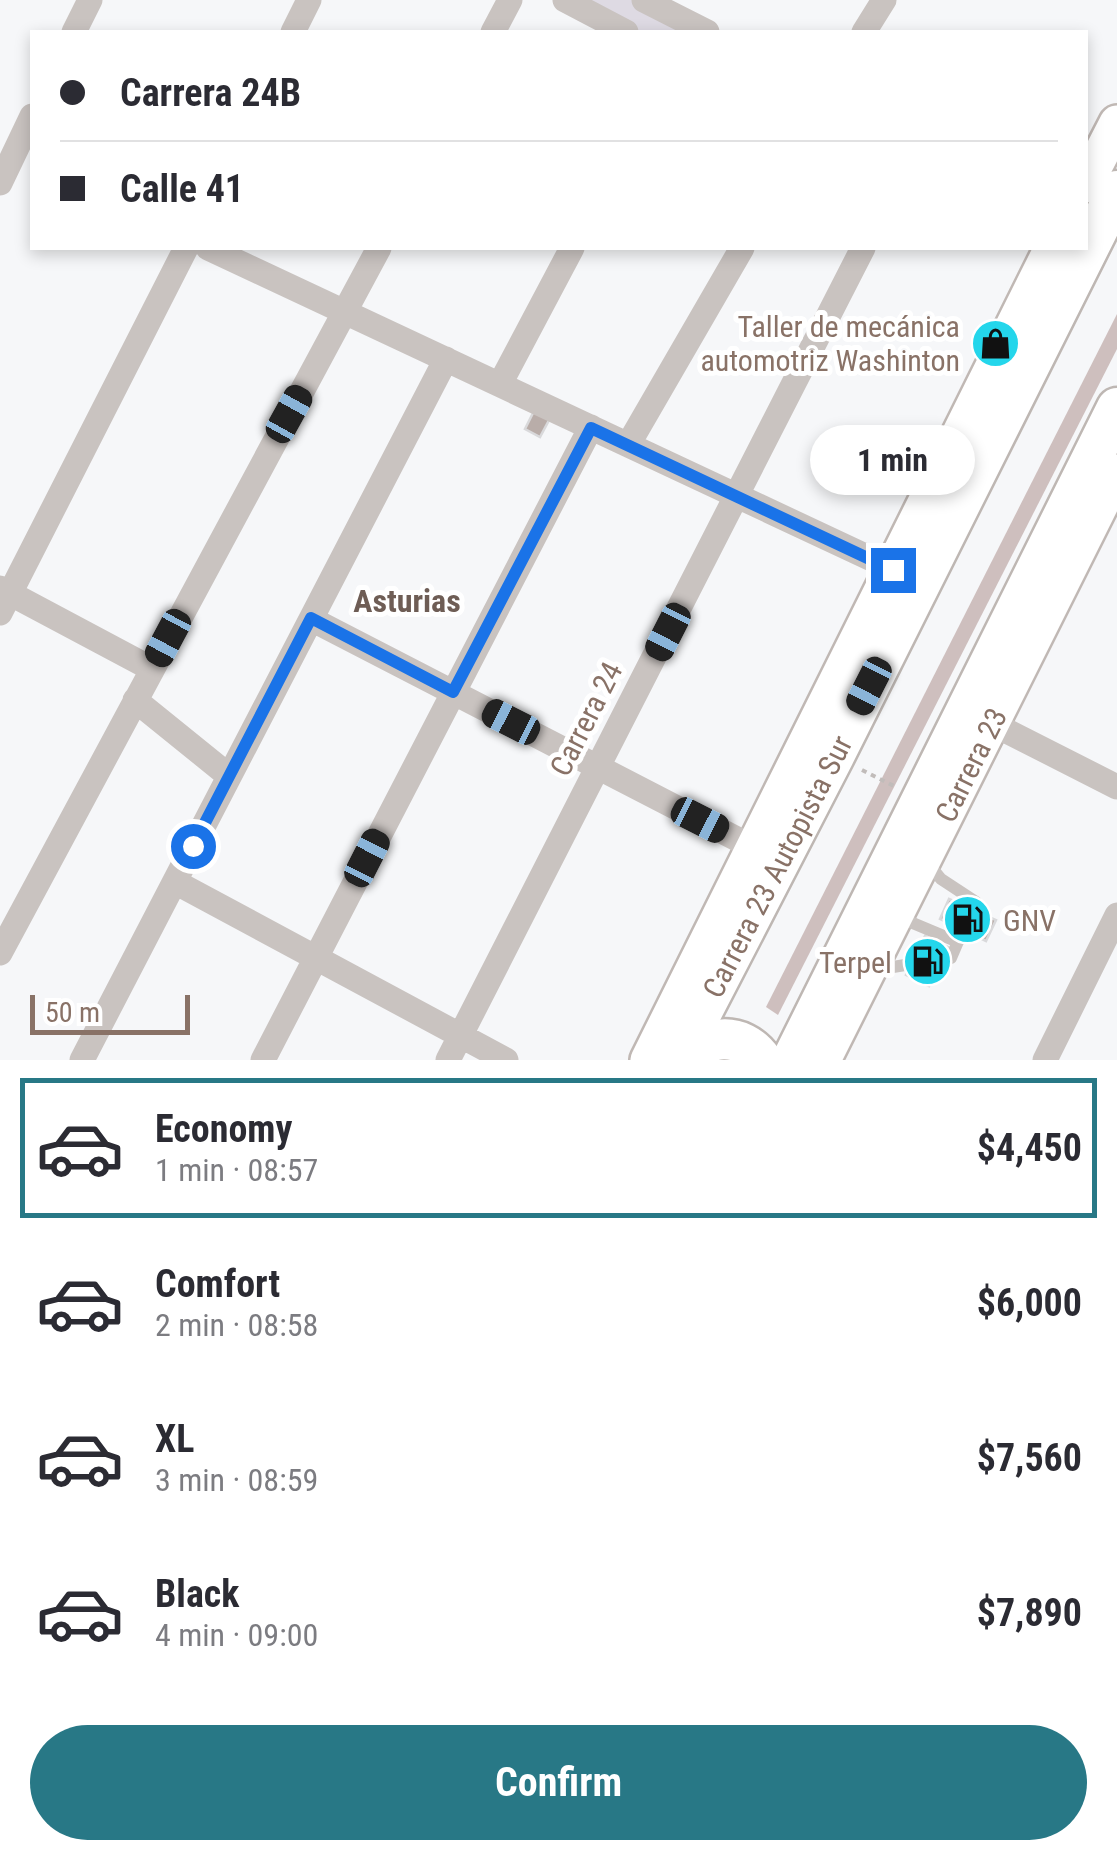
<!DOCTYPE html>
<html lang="en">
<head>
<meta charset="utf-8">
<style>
	body { margin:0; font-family:"Roboto Condensed",sans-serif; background:#f7f7f7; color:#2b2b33; height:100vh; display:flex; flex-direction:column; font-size:38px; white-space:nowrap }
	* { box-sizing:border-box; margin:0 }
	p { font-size:32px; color:#7c7c81 }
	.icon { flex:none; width:55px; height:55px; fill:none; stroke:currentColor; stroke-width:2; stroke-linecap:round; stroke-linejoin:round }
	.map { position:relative; height:1060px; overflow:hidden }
	.side { display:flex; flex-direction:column; background:#fff; flex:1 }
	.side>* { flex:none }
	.banner { position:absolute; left:30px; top:30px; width:1058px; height:220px; border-radius:0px; box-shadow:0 5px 15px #0003; display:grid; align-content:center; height:220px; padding:0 30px; background:#fff }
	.scale { position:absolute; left:30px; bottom:25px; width:160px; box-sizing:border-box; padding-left:10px; border:5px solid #897267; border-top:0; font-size:28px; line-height:35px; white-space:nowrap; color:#897267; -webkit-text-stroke:8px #fff; paint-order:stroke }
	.end { position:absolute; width:45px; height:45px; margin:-22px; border:12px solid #1a73e8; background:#fff; box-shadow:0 0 0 5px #fff }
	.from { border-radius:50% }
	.bubble { position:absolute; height:70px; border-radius:35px; background:#fff; box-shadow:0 5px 15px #0003; font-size:32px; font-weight:700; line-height:70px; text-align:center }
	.car { position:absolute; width:30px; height:60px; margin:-30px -15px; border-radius:12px; box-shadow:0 0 8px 2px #0007; background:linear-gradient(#222 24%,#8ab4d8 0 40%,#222 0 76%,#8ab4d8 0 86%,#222 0) }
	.banner b { display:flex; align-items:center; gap:35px; height:95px; font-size:38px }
	.banner b+b { border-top:2px solid #e1e1e2 }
	.banner i { width:25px; height:25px; background:#2b2b33 }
	ul { padding:18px 0 0; list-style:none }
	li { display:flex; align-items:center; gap:30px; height:140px; margin:0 20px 15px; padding:0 10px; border:5px solid transparent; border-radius:0px }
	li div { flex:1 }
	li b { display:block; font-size:38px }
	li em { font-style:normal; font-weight:700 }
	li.on { border-color:#287886 }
	li>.icon { width:90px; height:90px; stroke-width:1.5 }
	.button { display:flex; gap:20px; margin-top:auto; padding:20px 30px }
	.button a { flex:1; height:115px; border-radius:60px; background:#287886; color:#fff; font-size:40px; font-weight:700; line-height:115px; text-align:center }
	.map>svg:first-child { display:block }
	.green { fill:#dedae3 }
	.water { fill:#cebfbe }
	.building { fill:#b9ada9; stroke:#d9d9db; stroke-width:2.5 }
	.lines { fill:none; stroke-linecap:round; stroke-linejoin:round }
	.secondary-casing { stroke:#c0b8b4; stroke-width:40 }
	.primary-casing { stroke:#beb7b3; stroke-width:45 }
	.path { stroke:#c1bcba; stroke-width:4; stroke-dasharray:5 5; stroke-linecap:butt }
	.lane { stroke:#c9c3c0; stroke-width:12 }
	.street { stroke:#c9c3c0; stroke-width:25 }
	.secondary { stroke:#fff; stroke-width:35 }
	.primary { stroke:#fff; stroke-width:40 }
	.route { stroke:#1a73e8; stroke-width:12 }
	.labels { text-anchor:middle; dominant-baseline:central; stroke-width:10; stroke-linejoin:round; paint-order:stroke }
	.poi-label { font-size:30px; fill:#897267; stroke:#fff; text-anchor:end }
	.street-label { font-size:30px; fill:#897267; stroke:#fff }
	.neighbourhood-label { font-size:32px; font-weight:bold; fill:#6e5d55; stroke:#fff }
</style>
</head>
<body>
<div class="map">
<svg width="1117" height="1060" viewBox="0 0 1117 1060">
	<rect width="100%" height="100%" fill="#f6f7f9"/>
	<path class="green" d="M565,0H644L707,32H626Z"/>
	<path class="water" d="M1117,314V349L778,1015L766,1007Z"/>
	<path class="building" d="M539,401L555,409L540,437L525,429Z
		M949,899L996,920L986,941L940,919Z
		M925,936L948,947L929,986L906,975Z"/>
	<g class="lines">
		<defs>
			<g id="secondary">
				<path d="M1085,185L1117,123"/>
				<path d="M648,1060L1052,248"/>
				<path id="s1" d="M823,1060L1117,472"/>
			</g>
			<g id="primary">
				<path id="s2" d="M677,1060L834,756L1117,191"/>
				<path d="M682,1060C705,1035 741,1030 762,1060"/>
				<path d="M792,1060L1117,408"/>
			</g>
		</defs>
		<use href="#secondary" class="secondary-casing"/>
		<use href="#primary" class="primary-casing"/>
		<path class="path" d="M862,770L894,786"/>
		<path class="lane" d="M927,862L941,879L976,902L973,910
			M896,916L958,942
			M942,959L951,958L963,930
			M875,970L911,964"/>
		<path class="street" d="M565,0L626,32
			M644,0L707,32
			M74,32L90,0
			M293,32L309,0
			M493,32L510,0
			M864,32L884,0
			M0,183L32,116
			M208,248L893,569
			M500,384L572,248
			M628,445L742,248
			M0,588L152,669
			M0,613L186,248
			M311,619L766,854
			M135,700L229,776
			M991,723L1117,787
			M175,882L506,1060
			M0,953L379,248
			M82,1060L446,359
			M263,1060L591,427
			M448,1060L863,248
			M1045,1060L1117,915"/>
		<use href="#secondary" class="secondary"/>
		<use href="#primary" class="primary"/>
	</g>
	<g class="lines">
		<path class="route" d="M193,846L311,618L453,692L591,428L893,570"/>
	</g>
	<defs>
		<symbol id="shop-disc" viewBox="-11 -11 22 22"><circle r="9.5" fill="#24d6eb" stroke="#fff"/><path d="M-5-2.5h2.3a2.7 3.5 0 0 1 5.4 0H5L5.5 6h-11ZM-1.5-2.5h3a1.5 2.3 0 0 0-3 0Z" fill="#111"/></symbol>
		<symbol id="fuel-disc" viewBox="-11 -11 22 22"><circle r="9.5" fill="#24d6eb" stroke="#fff"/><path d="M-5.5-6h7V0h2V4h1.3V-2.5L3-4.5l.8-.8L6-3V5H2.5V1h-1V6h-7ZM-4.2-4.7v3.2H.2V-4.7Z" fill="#111"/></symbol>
	</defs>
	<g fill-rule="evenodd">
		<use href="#shop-disc" x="968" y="316" width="55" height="55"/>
		<use href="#fuel-disc" x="940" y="892" width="55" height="55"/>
		<use href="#fuel-disc" x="900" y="934" width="55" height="55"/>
	</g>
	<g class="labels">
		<g class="poi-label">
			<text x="960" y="326">Taller de mecánica<tspan x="960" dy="34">automotriz Washinton</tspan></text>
			<text x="1003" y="920" text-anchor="start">GNV</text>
			<text x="892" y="962">Terpel</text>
		</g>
		<g class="street-label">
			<text transform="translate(586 719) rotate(-63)">Carrera 24</text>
			<text stroke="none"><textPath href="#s1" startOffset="330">Carrera 23</textPath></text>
			<text stroke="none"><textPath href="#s2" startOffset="218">Carrera 23 Autopista Sur</textPath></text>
		</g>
		<g class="neighbourhood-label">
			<text x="407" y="601">Asturias</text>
		</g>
	</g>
</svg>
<div class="scale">50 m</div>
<i class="end from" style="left:193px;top:846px"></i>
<i class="end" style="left:893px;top:570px"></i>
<div class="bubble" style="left:810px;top:425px;width:165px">1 min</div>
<i class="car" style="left:289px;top:414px;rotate:29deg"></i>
<i class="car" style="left:668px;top:632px;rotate:207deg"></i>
<i class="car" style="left:168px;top:638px;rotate:208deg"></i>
<i class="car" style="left:869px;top:686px;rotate:207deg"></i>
<i class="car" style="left:511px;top:722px;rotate:297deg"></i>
<i class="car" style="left:700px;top:820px;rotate:117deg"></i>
<i class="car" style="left:367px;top:858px;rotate:27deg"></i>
<div class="banner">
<b><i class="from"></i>Carrera 24B</b>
<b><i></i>Calle 41</b>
</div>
</div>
<section class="side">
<ul>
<li class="on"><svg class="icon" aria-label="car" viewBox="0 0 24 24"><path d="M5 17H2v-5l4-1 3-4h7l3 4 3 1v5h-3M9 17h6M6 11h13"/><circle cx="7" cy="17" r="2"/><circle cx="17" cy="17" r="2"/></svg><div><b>Economy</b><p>1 min · 08:57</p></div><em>$4,450</em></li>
<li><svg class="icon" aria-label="car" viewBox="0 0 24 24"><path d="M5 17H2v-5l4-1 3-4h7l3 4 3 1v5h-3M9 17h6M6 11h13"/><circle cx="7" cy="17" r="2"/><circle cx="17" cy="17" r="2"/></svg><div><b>Comfort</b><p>2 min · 08:58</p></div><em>$6,000</em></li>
<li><svg class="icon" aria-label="car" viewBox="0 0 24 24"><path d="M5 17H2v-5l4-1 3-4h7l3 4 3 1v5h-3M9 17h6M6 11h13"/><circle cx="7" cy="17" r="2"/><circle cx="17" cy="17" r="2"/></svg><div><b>XL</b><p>3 min · 08:59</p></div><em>$7,560</em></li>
<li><svg class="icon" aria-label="car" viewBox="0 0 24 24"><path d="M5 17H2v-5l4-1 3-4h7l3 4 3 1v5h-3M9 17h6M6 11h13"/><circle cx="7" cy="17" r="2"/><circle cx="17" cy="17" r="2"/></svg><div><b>Black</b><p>4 min · 09:00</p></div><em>$7,890</em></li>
</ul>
<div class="button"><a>Confirm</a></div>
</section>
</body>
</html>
